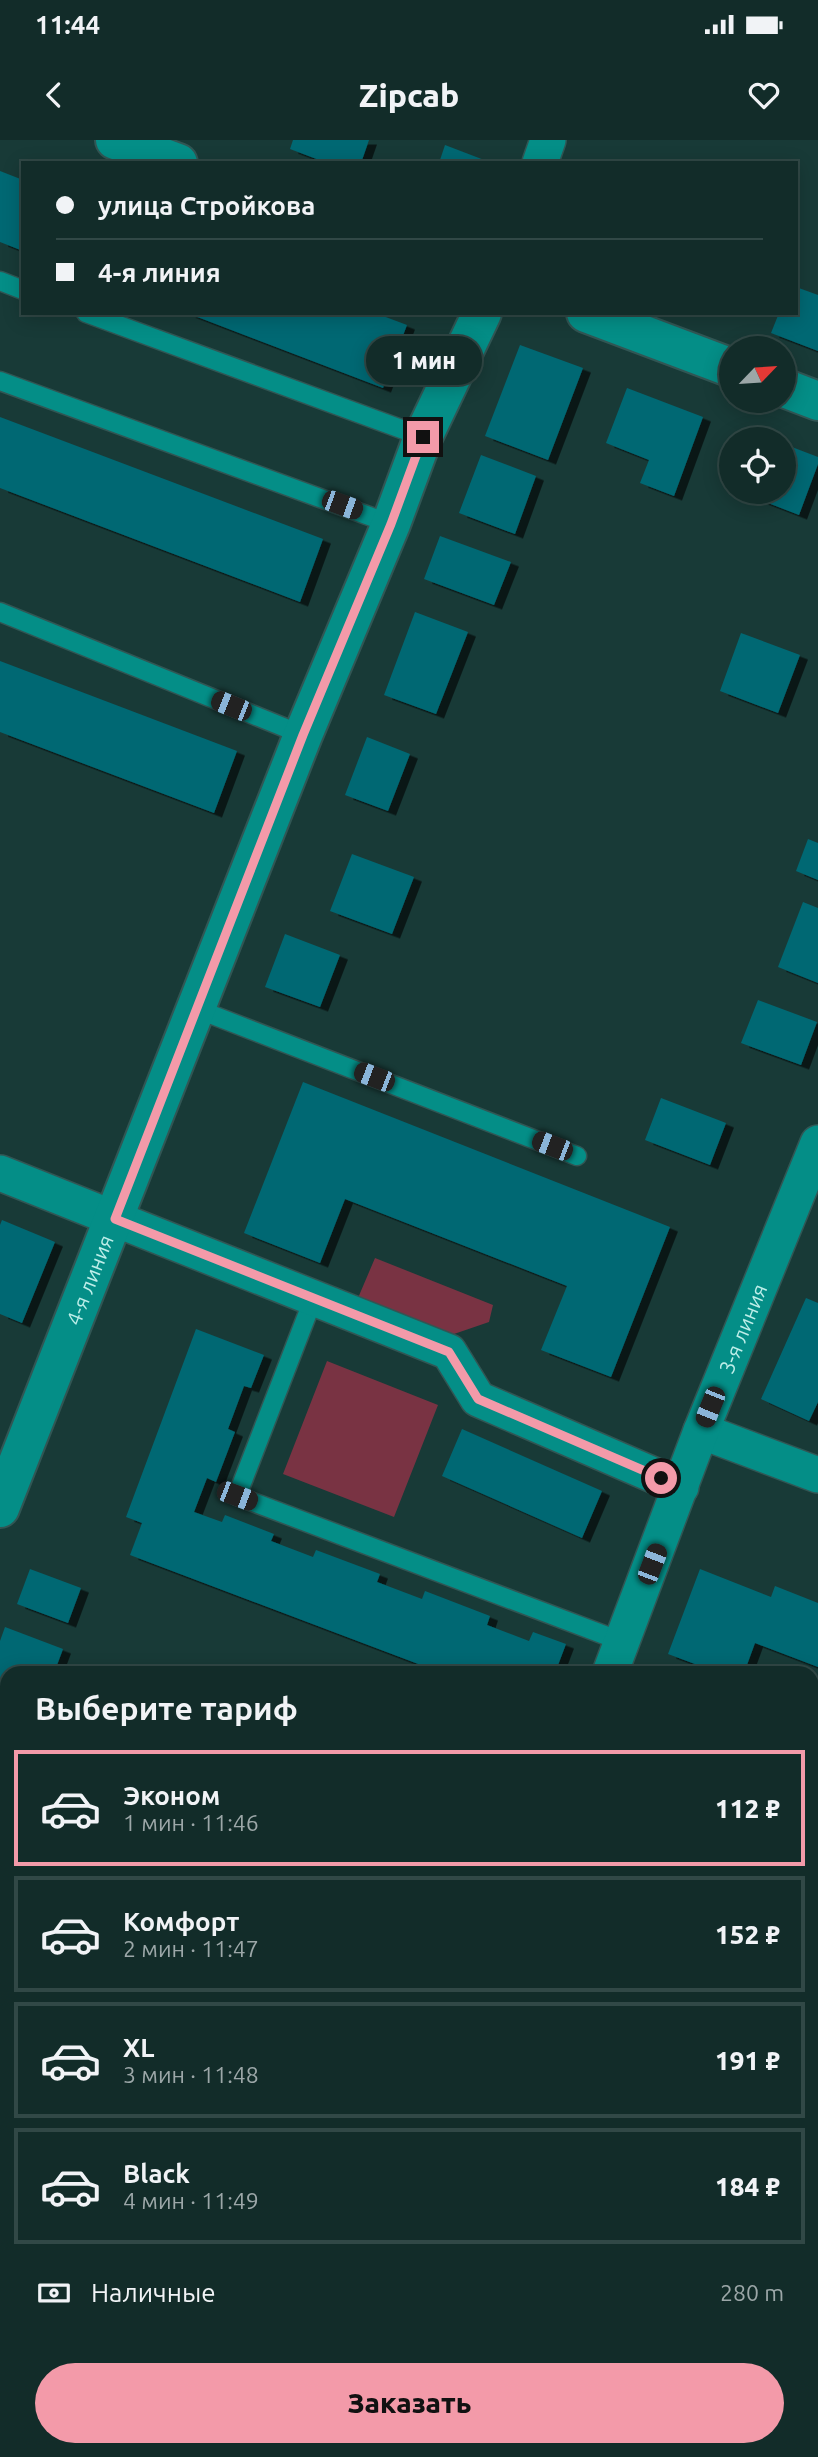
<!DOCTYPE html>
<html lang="ru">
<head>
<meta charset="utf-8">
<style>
	body { margin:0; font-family:Ubuntu,sans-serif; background:#1f3835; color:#f1f3f6; height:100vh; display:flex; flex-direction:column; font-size:26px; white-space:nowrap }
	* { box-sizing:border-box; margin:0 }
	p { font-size:23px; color:#9ca7a8 }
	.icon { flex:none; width:38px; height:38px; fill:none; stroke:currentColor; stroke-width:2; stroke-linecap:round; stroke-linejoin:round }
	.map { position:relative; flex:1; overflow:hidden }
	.panel { position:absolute; left:0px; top:1526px; width:819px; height:791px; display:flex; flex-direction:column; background:#122c29; border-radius:21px 21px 0 0; box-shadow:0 4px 18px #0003,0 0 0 2px #314846 }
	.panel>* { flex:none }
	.hud { position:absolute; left:21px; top:21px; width:777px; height:154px; border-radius:0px; box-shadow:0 4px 18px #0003,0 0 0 2px #314846; display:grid; align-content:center; height:154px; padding:0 35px; background:#122c29 }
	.needle { width:46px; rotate:65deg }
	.tools { position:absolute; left:719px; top:196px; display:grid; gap:14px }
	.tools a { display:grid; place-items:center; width:77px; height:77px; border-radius:50%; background:#122c29; box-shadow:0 4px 18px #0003,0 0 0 2px #314846; font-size:35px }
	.end { position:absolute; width:32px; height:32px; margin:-16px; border:9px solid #f39aa9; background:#111; box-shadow:0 0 0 4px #111 }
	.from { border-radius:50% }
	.bubble { position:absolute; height:49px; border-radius:24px; background:#122c29; box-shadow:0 4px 18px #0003,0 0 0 2px #314846; font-size:23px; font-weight:800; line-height:49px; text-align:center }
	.car { position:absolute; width:21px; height:42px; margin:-21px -10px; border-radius:9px; box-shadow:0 0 5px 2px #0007; background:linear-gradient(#222 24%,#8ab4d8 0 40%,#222 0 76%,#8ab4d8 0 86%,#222 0) }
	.hud b { display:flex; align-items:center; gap:24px; height:66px; font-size:26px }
	.hud b+b { border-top:2px solid #314846 }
	.hud i { width:18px; height:18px; background:#f1f3f6 }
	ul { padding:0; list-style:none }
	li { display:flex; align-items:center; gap:21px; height:116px; margin:0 14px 10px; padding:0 21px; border:4px solid #314846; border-radius:0px }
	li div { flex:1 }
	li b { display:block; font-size:26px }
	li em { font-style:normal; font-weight:800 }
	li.active { border-color:#f39aa9 }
	li>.icon { width:63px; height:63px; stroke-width:1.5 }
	h2 { padding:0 35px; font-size:32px; line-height:84px }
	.pay { display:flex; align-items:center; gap:18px; height:77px; padding:0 35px; font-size:26px }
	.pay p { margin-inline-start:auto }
	.cta { display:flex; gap:14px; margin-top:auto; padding:14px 35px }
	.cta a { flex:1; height:80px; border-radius:42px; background:#f39aa9; color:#111; font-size:28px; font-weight:800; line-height:80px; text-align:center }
	.status { display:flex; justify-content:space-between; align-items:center; height:49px; padding:0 35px; background:#122c29; direction:ltr }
	.status svg { height:19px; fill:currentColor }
	header { display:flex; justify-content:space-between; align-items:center; height:91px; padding:0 35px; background:#122c29; font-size:32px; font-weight:800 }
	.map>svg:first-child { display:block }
	.green { fill:#793343 }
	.building { fill:#056873; filter:url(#shadow) }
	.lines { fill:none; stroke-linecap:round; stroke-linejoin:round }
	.lane-casing { stroke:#315654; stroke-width:21 }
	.street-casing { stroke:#315654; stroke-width:38 }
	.secondary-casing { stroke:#315654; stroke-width:42 }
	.lane { stroke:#048e87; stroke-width:18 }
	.street { stroke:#048e87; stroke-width:35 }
	.secondary { stroke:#048e87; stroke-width:38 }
	.route { stroke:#f39aa9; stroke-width:9 }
	.labels { text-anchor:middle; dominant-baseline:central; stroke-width:6; stroke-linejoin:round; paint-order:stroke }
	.street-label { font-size:21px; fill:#beeee9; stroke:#0d302d }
</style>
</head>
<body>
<div class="status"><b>11:44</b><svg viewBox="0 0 49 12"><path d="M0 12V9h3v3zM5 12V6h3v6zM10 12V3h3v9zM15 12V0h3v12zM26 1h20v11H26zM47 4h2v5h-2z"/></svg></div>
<header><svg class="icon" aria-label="back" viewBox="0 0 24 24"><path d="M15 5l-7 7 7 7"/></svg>Zipcab<svg class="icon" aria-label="heart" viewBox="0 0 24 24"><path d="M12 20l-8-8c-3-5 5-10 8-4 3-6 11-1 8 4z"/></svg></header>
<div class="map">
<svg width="818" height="2317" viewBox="0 0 818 2317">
	<defs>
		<filter id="shadow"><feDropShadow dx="8" dy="4.5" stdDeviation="0" flood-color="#0009"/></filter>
	</defs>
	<rect width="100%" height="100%" fill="#183a37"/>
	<path class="green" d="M375,1118L493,1165L489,1182L454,1194L358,1158Z
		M327,1221L438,1265L394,1377L283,1334Z"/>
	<path class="building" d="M293,0H369L361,23H327L290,9Z
		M445,5L492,23H439Z
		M0,31L23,40V111L0,102Z
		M796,147L818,155V211L771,193L779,173H796Z
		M187,173H375L407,185L383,248Z
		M520,205L583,228L548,320L485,296Z
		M627,248L703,277L674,356L640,343L649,320L606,303Z
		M0,277L323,399L300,462L0,348Z
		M784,304L818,317V324L799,375L755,358L758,352H784Z
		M481,315L536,336L515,394L459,373Z
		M440,396L511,422L494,465L424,439Z
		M415,472L468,492L436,574L384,555Z
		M741,493L800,515L778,573L720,551Z
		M0,521L237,611L214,673L0,592Z
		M367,597L410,614L388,671L345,655Z
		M808,699L818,703V740L796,731Z
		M352,714L414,737L392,794L330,771Z
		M803,762L818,768V843L778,827Z
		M285,794L340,815L320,867L265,847Z
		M758,860L817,882L801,925L741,903Z
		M303,942L670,1087L611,1237L541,1210L567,1146L345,1059L320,1123L244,1093Z
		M661,958L726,983L710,1025L645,1000Z
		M2,1080L55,1102L22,1183L0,1174V1085Z
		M806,1158L818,1163V1262L809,1281L761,1259Z
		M196,1189L264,1215L251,1248L244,1246L228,1289L235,1292L216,1342L207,1338L194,1372L222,1382L225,1375L274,1394L271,1401L313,1417L316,1410L380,1434L377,1442L422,1459L425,1451L490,1476L487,1485L529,1501L533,1492L566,1504L555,1533H442L130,1415L142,1383L126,1377Z
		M462,1289L602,1351L582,1398L442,1336Z
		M30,1429L81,1448L68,1483L17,1464Z
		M700,1429L771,1457L775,1446L818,1463V1527L755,1503L744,1533H719L668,1514Z
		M5,1487L63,1509L54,1533H7V1591L0,1589V1501Z
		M818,1657V1713L812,1710V1671Z
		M0,1705L7,1708V1756L0,1753Z
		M818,1937V1992L812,1990V1952Z
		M0,1977L7,1980V2080L0,2077Z
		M812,2282L818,2284V2317H598L581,2310H812Z
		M365,2310H463L460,2317H362Z"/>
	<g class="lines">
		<defs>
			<path id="lane" d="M0,141L23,150
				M86,173L423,297
				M0,241L391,384
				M0,472L303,595
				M197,869L577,1016
				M314,1157L237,1356L623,1502
				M812,1888L818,1871
				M0,2104L7,2106
				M166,2310L178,2317"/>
			<g id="street">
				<path d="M540,23L548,0"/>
				<path d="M0,1033L449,1212L478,1259L681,1347"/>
				<path d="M701,1291L818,1335"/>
				<path id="s1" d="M610,1533L701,1291L818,1003"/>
				<path d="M289,2317L292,2310"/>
			</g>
			<g id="secondary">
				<path d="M115,0L178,23"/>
				<path d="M586,173L732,228"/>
				<path d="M784,248L818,261"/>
				<path id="s2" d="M0,1368L303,595L391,384L423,297L482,173"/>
				<path d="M0,1819L7,1822"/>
				<path d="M812,2131L818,2134"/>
			</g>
		</defs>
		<use href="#lane" class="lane-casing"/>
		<use href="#street" class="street-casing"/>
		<use href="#secondary" class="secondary-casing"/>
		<use href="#lane" class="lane"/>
		<use href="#street" class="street"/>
		<use href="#secondary" class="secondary"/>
	</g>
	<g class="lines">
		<path class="route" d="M423,297L391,384L303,595L115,1079L449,1212L478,1259L661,1338"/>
	</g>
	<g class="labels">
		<g class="street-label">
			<text stroke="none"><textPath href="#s2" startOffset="245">4-я линия</textPath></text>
			<text stroke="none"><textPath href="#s1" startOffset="369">3-я линия</textPath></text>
		</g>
	</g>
</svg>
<div class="tools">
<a><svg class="needle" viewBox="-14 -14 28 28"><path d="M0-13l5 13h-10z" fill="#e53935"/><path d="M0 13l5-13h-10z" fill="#9ca7a8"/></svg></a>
<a><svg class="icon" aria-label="locate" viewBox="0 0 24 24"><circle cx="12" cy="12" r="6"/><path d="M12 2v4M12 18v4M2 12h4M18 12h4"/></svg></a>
</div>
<i class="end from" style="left:661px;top:1338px"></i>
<i class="end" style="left:423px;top:297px"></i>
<div class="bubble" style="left:366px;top:196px;width:116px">1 мин</div>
<i class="car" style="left:342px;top:365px;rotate:110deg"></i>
<i class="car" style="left:231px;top:566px;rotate:292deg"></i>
<i class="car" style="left:374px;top:937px;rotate:291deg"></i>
<i class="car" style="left:552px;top:1006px;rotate:291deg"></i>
<i class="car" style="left:710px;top:1267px;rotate:202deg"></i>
<i class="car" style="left:237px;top:1356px;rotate:111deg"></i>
<i class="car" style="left:652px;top:1424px;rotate:21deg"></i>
<div class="hud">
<b><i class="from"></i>улица Стройкова</b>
<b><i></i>4-я линия</b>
</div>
<section class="panel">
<h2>Выберите тариф</h2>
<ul>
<li class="active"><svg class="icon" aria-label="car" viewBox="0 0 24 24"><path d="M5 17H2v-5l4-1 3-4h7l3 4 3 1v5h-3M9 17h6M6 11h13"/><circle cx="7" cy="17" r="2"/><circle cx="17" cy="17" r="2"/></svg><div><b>Эконом</b><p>1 мин · 11:46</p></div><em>112 ₽</em></li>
<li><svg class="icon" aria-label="car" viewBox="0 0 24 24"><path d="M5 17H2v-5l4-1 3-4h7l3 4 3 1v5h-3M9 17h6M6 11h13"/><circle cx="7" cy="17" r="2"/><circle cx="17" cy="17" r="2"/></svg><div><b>Комфорт</b><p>2 мин · 11:47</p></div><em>152 ₽</em></li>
<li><svg class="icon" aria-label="car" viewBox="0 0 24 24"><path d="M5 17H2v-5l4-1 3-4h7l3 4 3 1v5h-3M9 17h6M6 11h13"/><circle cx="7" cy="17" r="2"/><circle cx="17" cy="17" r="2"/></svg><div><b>XL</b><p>3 мин · 11:48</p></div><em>191 ₽</em></li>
<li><svg class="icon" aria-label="car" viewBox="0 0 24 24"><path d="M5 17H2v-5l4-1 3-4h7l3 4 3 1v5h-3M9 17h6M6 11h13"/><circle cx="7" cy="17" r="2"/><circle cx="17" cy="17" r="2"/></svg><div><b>Black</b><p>4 мин · 11:49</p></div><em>184 ₽</em></li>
</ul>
<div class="pay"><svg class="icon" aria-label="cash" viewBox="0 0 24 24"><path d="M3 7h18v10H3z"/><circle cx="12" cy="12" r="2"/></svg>Наличные<p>280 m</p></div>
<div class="cta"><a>Заказать</a></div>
</section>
</div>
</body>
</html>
